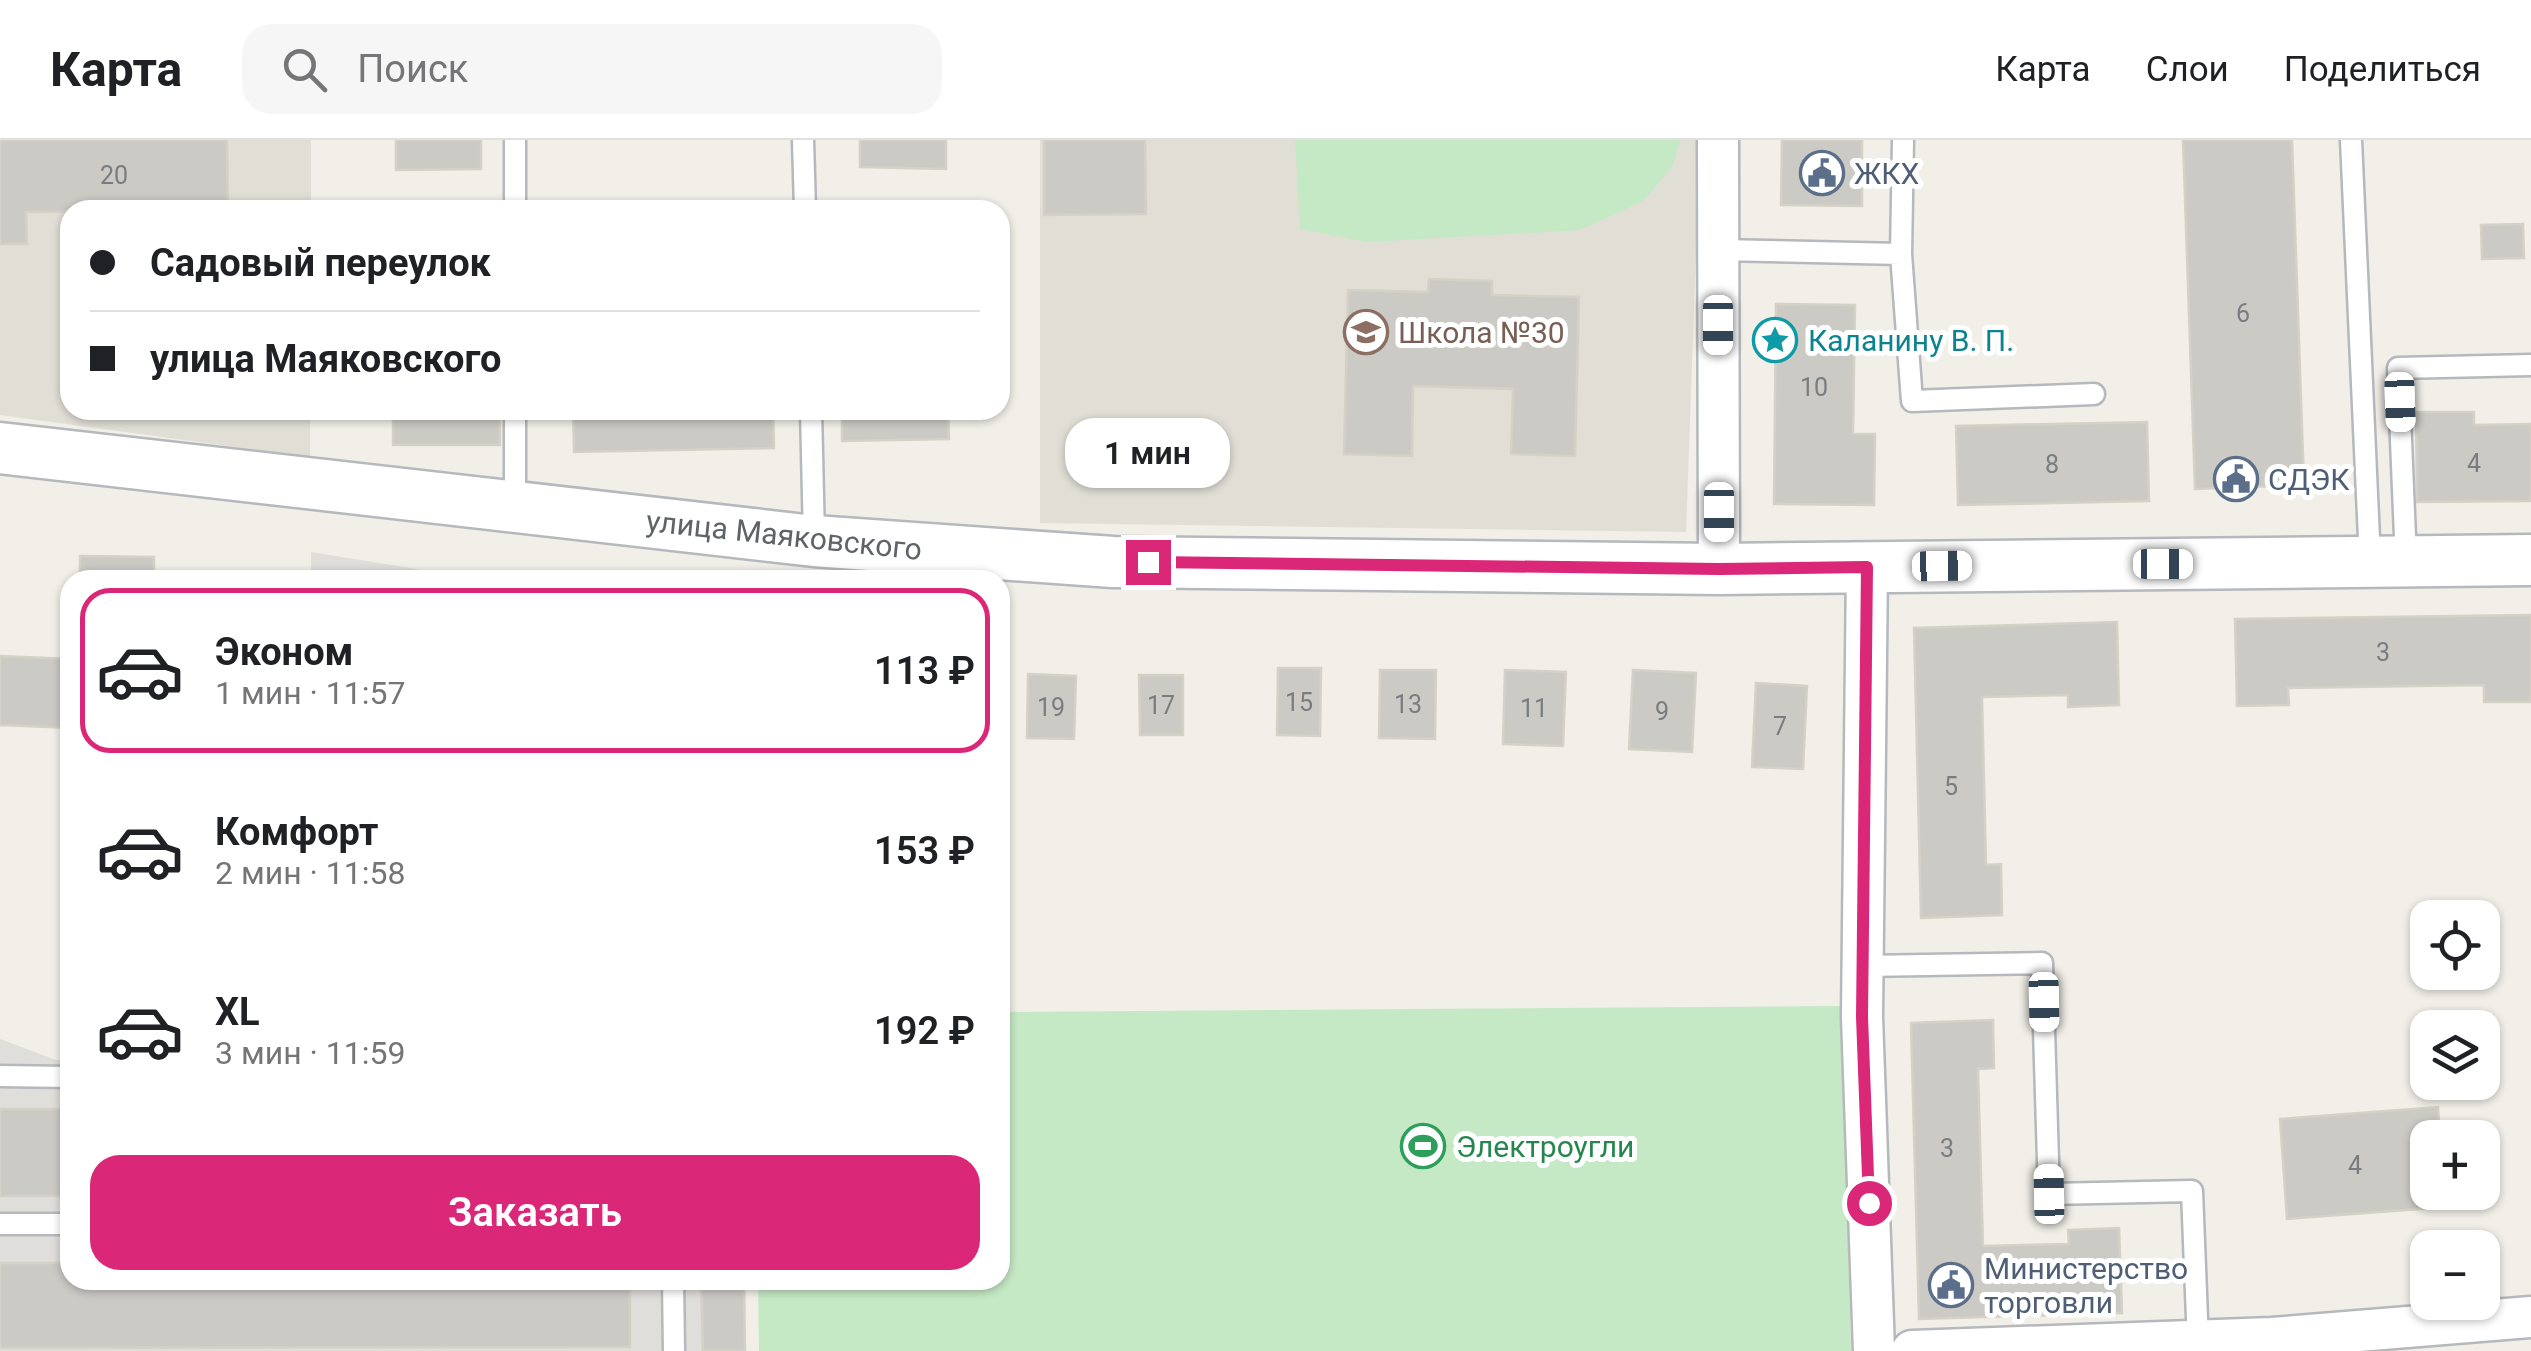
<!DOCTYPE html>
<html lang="ru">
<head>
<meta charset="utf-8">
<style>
	body { margin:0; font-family:Roboto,sans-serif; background:#f6f6f6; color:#202124; height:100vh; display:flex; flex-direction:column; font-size:38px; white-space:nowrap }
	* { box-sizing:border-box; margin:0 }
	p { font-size:32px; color:#757577 }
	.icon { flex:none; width:55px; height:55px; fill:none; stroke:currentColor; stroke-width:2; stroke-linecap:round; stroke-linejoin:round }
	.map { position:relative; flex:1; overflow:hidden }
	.drawer { position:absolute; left:60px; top:430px; width:950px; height:720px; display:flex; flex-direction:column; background:#fff; border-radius:30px; box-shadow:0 2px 8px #0004 }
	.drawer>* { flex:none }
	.guide { position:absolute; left:60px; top:60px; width:950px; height:220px; border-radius:30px; box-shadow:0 2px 8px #0004; display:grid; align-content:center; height:220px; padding:0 30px; background:#fff }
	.buttons { position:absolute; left:2410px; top:760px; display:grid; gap:20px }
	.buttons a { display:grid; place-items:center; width:90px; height:90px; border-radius:20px; background:#fff; box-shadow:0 2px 8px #0004; font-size:50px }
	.end { position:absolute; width:45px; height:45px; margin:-22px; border:12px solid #db2777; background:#fff; box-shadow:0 0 0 5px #fff }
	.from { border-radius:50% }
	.bubble { position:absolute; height:70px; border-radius:30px; background:#fff; box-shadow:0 2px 8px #0004; font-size:32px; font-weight:600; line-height:70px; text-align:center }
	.car { position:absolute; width:30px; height:60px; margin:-30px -15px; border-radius:12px; box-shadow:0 0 8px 2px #0007; background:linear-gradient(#fff 24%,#345 0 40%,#fff 0 76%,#345 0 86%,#fff 0) }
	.guide b { display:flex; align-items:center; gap:35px; height:95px; font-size:38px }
	.guide b+b { border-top:2px solid #e0e0e0 }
	.guide i { width:25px; height:25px; background:#202124 }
	ul { padding:18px 0 0; list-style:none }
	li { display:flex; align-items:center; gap:30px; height:165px; margin:0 20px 15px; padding:0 10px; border:5px solid transparent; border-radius:30px }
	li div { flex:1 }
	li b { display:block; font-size:38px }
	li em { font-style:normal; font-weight:600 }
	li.active { border-color:#db2777 }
	li>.icon { width:90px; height:90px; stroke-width:1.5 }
	.button { display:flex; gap:20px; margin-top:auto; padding:20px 30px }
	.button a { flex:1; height:115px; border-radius:30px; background:#db2777; color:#fff; font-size:40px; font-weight:600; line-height:115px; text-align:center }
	header { display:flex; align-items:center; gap:60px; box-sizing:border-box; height:140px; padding:0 50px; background:#fff; border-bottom:2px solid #e0e0e0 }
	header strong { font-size:48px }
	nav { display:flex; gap:55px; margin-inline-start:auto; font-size:35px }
	.search { width:700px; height:90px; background:#f6f6f6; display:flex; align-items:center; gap:25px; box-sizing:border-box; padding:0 35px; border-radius:30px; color:#757577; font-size:38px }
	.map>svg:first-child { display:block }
	.industrial { fill:#e0deda }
	.education { fill:#e1ded6 }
	.green { fill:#c5e8c5 }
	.building { fill:#cccac5; stroke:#d6d1c6; stroke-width:2.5 }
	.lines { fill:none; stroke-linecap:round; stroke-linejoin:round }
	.service-casing { stroke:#b5b8bc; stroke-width:25 }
	.minor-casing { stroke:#b5b8bc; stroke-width:45 }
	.tertiary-casing { stroke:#b5b8bc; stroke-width:55 }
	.service { stroke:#fff; stroke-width:20 }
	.minor { stroke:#fff; stroke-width:40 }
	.tertiary { stroke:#fff; stroke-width:50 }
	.route { stroke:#db2777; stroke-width:12 }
	.labels { text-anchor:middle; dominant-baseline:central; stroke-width:10; stroke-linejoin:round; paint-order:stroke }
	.number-label { font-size:25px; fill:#7a7d7f }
	.service-label { font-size:30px; fill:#4e5e75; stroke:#fff; text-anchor:start }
	.education-label { font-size:30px; fill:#785e54; stroke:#fff; text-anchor:start }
	.culture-label { font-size:30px; fill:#0d838f; stroke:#fff; text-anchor:start }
	.street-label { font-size:30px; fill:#5f6368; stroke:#fff }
	.leisure-label { font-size:30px; fill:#27864d; stroke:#fff; text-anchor:start }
</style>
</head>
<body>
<header>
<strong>Карта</strong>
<div class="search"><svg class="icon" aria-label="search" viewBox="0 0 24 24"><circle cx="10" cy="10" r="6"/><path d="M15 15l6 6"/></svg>Поиск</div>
<nav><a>Карта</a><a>Слои</a><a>Поделиться</a></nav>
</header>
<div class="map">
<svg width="2531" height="1211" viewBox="0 0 2531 1211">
	<rect width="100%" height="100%" fill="#f1efe8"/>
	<path class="industrial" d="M311,412L466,437L527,440H311Z
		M0,899L56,920H70V1140H744L745,1211H0Z"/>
	<path class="education" d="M0,0H311V70H70V270H310V317L0,275Z
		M1040,0H1700L1686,392L1040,383Z"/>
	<path class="green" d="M1295,0H1680L1673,26L1643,61L1580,90L1367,102L1300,89Z
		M1841,866L1851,1211H759L758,1140H1000V872Z"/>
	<path class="building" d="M0,0H227L228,70L26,72L27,104H0Z
		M396,0H481V29L396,30Z
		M860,0H946V29L860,27Z
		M1044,0H1145L1146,74L1044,75Z
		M1782,0H1862V66L1781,65Z
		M2183,0H2292L2304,345L2195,349Z
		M2523,84L2524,118L2482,119L2481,85Z
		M1429,139L1492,141V155L1579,157L1575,316L1511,314L1513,249L1413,246L1412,316L1344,314L1348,150L1428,152Z
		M1776,164L1855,165L1853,294H1875L1874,365L1774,364Z
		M393,270H500V305H393Z
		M573,270H773L774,308L574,312Z
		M842,270H948L949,299L842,301Z
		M2416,272H2474V285L2531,284V361L2417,362Z
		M2147,282L2149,361L1958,365L1956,286Z
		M80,416L154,417V440H80Z
		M2531,475V562H2484V545L2288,548L2289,565L2237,566L2235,479Z
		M2117,482L2119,565L2068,567V555L1982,557L1986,725L2001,724L2002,775L1921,778L1914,488Z
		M0,516L70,519V588L0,585Z
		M1278,528H1321L1320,596L1277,595Z
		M1380,530H1436L1435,599L1379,598Z
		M1505,530L1566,532L1563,606L1503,604Z
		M1633,530L1696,533L1692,612L1629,609Z
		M1028,534L1076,536L1074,599L1027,598Z
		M1139,535H1183V595H1140Z
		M1756,543L1807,546L1803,629L1752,627Z
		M1993,880L1994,928L1978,929L1983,1106L2069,1104L2068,1090L2119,1088L2122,1173L1919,1179L1911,883Z
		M2438,967L2440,998H2428V1052H2444L2446,1067L2287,1079L2280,979Z
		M0,969H70V1056H0Z
		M0,1123H70V1140H630V1207L0,1208Z
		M701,1140H744L745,1211H703Z"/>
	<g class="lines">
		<defs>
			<path id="service" d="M515,0V70
				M803,0L805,70
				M2351,0L2370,421
				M1718,110L1901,114L1903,0
				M1901,114L1912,261L2094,254
				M515,270V366
				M811,270L814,399
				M2406,421L2398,228L2531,225
				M1863,826L2042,823L2049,1054L2192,1051L2198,1204
				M0,936L70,937
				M0,1084H70
				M673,1140L674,1211"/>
			<path id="minor" d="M1718,0L1719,429
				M1867,427L1862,877L1874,1211
				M1912,1211L2272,1198L2531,1177"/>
			<path id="tertiary" d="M0,308L814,401L1113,422L1719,429L2531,420"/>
		</defs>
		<use href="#service" class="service-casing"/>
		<use href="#minor" class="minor-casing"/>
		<use href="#tertiary" class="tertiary-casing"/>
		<use href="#service" class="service"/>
		<use href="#minor" class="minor"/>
		<use href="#tertiary" class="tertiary"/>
	</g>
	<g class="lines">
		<path class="route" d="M1148,422L1719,429L1867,427L1862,877L1869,1063"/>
	</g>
	<defs>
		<symbol id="civic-ring" viewBox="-11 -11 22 22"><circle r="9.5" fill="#fff" stroke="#5c6f8a" stroke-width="1.5"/><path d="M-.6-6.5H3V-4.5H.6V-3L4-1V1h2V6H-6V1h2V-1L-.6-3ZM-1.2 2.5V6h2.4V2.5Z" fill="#5c6f8a"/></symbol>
		<symbol id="school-ring" viewBox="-11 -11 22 22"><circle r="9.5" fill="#fff" stroke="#8d6e63" stroke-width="1.5"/><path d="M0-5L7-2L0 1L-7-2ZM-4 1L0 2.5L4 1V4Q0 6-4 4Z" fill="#8d6e63"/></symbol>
		<symbol id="sight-ring" viewBox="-11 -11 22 22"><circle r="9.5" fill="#fff" stroke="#0f9aa8" stroke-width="1.5"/><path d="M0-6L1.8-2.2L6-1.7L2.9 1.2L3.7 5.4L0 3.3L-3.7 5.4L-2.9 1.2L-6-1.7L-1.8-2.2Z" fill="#0f9aa8"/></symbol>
		<symbol id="stadium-ring" viewBox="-11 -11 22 22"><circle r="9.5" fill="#fff" stroke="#2e9e5b" stroke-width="1.5"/><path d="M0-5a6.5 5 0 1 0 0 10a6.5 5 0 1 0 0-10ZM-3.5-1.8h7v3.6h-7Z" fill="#2e9e5b"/></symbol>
	</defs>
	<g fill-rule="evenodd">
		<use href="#civic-ring" x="1797" y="8" width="50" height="50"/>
		<use href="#school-ring" x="1341" y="167" width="50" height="50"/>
		<use href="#sight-ring" x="1750" y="175" width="50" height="50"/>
		<use href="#civic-ring" x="2211" y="314" width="50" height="50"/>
		<use href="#stadium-ring" x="1398" y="981" width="50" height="50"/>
		<use href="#civic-ring" x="1926" y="1120" width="50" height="50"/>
	</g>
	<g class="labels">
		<g class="number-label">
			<text x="114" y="35">20</text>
			<text x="2243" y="173">6</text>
			<text x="1814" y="247">10</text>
			<text x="2474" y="323">4</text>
			<text x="2052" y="324">8</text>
			<text x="2383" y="512">3</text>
			<text x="1299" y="562">15</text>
			<text x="1408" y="564">13</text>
			<text x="1161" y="565">17</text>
			<text x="1051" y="567">19</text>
			<text x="1534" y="568">11</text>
			<text x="1662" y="571">9</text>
			<text x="1780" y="586">7</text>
			<text x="1951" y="646">5</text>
			<text x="1947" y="1008">3</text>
			<text x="2355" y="1025">4</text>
		</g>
		<g class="service-label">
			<text x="1854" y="33">ЖКХ</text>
			<text x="2268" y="339">СДЭК</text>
			<text x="1984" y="1128">Министерство<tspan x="1984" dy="34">торговли</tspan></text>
		</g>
		<g class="education-label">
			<text x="1398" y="192">Школа №30</text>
		</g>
		<g class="culture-label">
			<text x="1808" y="200">Каланину В. П.</text>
		</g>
		<g class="street-label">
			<text transform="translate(784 395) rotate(6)">улица Маяковского</text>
		</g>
		<g class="leisure-label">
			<text x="1456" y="1006">Электроугли</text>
		</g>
	</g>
</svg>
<div class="buttons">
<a><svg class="icon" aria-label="locate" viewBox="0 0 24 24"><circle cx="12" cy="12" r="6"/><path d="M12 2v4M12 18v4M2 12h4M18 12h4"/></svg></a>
<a><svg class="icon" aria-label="layers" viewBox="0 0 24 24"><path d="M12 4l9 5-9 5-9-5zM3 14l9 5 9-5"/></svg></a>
<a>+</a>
<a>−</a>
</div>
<i class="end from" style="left:1869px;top:1063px"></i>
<i class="end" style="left:1148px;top:422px"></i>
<div class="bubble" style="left:1065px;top:278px;width:165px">1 мин</div>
<i class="car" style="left:1718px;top:185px;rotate:180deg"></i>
<i class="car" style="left:2400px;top:262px;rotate:178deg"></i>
<i class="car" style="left:1719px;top:372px;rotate:180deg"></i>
<i class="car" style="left:2163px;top:424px;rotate:90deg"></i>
<i class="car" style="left:1942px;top:426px;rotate:89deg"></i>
<i class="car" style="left:2044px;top:862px;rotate:179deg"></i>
<i class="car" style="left:2049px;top:1054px;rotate:359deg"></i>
<div class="guide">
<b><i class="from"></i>Садовый переулок</b>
<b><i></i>улица Маяковского</b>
</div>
<section class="drawer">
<ul>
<li class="active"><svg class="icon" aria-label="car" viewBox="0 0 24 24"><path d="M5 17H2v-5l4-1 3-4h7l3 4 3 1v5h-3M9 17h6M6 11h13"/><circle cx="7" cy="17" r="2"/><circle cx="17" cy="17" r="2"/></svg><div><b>Эконом</b><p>1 мин · 11:57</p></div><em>113 ₽</em></li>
<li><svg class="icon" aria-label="car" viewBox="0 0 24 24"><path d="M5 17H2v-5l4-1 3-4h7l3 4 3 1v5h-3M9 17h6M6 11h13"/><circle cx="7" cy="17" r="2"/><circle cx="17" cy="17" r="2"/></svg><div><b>Комфорт</b><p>2 мин · 11:58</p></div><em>153 ₽</em></li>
<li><svg class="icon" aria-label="car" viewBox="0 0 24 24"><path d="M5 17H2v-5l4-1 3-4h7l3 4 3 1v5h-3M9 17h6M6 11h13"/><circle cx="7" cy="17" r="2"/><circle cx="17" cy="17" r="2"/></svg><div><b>XL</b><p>3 мин · 11:59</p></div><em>192 ₽</em></li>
</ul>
<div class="button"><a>Заказать</a></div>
</section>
</div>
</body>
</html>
